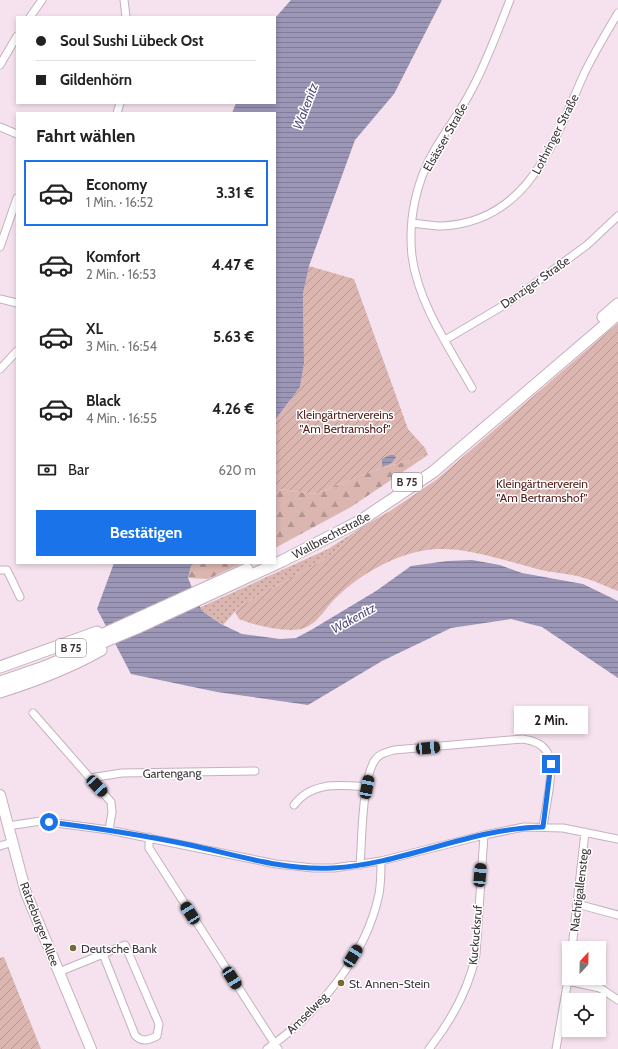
<!DOCTYPE html>
<html lang="de">
<head>
<meta charset="utf-8">
<style>
	body { margin:0; font-family:Cabin,sans-serif; background:#f2f2f2; color:#222; height:100vh; display:flex; flex-direction:column; font-size:15px; white-space:nowrap }
	* { box-sizing:border-box; margin:0 }
	p { font-size:13px; color:#767676 }
	.icon { flex:none; width:22px; height:22px; fill:none; stroke:currentColor; stroke-width:2; stroke-linecap:round; stroke-linejoin:round }
	.map { position:relative; flex:1; overflow:hidden }
	.side { position:absolute; left:16px; top:112px; width:260px; height:452px; display:flex; flex-direction:column; background:#fff; border-radius:0px; box-shadow:0 2px 6px #0003 }
	.side>* { flex:none }
	.hud { position:absolute; left:16px; top:16px; width:260px; height:88px; border-radius:0px; box-shadow:0 2px 6px #0003; display:grid; align-content:center; height:88px; padding:0 20px; background:#fff }
	.needle { width:26px; rotate:22deg }
	.tools { position:absolute; left:562px; top:941px; display:grid; gap:8px }
	.tools a { display:grid; place-items:center; width:44px; height:44px; border-radius:0px; background:#fff; box-shadow:0 2px 6px #0003; font-size:20px }
	.end { position:absolute; width:18px; height:18px; margin:-9px; border:5px solid #1a73e8; background:#fff; box-shadow:0 0 0 2px #fff }
	.from { border-radius:50% }
	.bubble { position:absolute; height:28px; border-radius:0px; background:#fff; box-shadow:0 2px 6px #0003; font-size:13px; font-weight:800; line-height:28px; text-align:center }
	.car { position:absolute; width:12px; height:24px; margin:-12px -6px; border-radius:5px; box-shadow:0 0 3px 1px #0007; background:linear-gradient(#222 24%,#8ab4d8 0 40%,#222 0 76%,#8ab4d8 0 86%,#222 0) }
	.hud b { display:flex; align-items:center; gap:14px; height:38px; font-size:15px }
	.hud b+b { border-top:1px solid #e0e0e0 }
	.hud i { width:10px; height:10px; background:#222 }
	ul { padding:0; list-style:none }
	li { display:flex; align-items:center; gap:12px; height:66px; margin:0 8px 6px; padding:0 12px; border:2px solid transparent; border-radius:0px }
	li div { flex:1 }
	li b { display:block; font-size:15px }
	li em { font-style:normal; font-weight:800 }
	li.on { border-color:#1a73e8 }
	li>.icon { width:36px; height:36px; stroke-width:1.5 }
	h2 { padding:0 20px; font-size:18px; line-height:48px }
	.pay { display:flex; align-items:center; gap:10px; height:44px; padding:0 20px; font-size:15px }
	.pay p { margin-inline-start:auto }
	.button { display:flex; gap:8px; margin-top:auto; padding:8px 20px }
	.button a { flex:1; height:46px; border-radius:0px; background:#1a73e8; color:#fff; font-size:16px; font-weight:800; line-height:46px; text-align:center }
	.map>svg:first-child { display:block }
	.grass { fill:url(#grass-dots) }
	.forest { fill:url(#forest-firs) }
	.garden { fill:url(#garden-furrows) }
	.water { fill:url(#water-rules) }
	.lines { fill:none; stroke-linecap:round; stroke-linejoin:round }
	.street-casing { stroke:#c4b1bd; stroke-width:9 }
	.secondary-casing { stroke:#c4b1bd; stroke-width:12 }
	.primary-casing { stroke:#c4b1bd; stroke-width:13 }
	.street { stroke:#fff; stroke-width:7 }
	.secondary { stroke:#fff; stroke-width:10 }
	.primary { stroke:#fff; stroke-width:11 }
	.route { stroke:#1a73e8; stroke-width:5 }
	.poi-dot { fill:#766936; stroke:#fff; stroke-width:1.5 }
	.labels { text-anchor:middle; dominant-baseline:central; stroke-width:3; stroke-linejoin:round; paint-order:stroke }
	.shield { fill:#fff; stroke:#777275; stroke-width:1 }
	.shield-label { font-size:11px; font-weight:bold; fill:#3d353a }
	.street-label { font-size:12px; fill:#3d353a; stroke:#fff }
	.park-label { font-size:12px; fill:#55201d; stroke:#fff }
	.poi-label { font-size:12px; fill:#3d353a; stroke:#fff; text-anchor:start }
	.water-label { font-size:13px; font-style:italic; fill:#584d7e; stroke:#fff }
</style>
</head>
<body>
<div class="map">
<svg width="618" height="1049" viewBox="0 0 618 1049">
	<defs>
		<pattern id="grass-dots" width="8" height="8" patternUnits="userSpaceOnUse"><rect width="8" height="8" fill="#dbb6b1"/><path d="M2 2h.1M6 6h.1" fill="none" stroke="#b39591" stroke-width="1.8" stroke-linecap="round"/></pattern>
		<pattern id="forest-firs" width="22" height="20" patternUnits="userSpaceOnUse"><rect width="22" height="20" fill="#dbb6b1"/><path d="M5 1l3.5 6h-7zM16 11l3.5 6h-7z" fill="#b39591"/></pattern>
		<pattern id="garden-furrows" width="10" height="10" patternUnits="userSpaceOnUse"><rect width="10" height="10" fill="#dbb6b1"/><path d="M-1 1l2-2M0 10L10 0M9 11l2-2" fill="none" stroke="#b39591"/></pattern>
		<pattern id="water-rules" width="6" height="5" patternUnits="userSpaceOnUse"><rect width="6" height="5" fill="#9c96b7"/><path d="M0 2.5h6" fill="none" stroke="#807b96"/></pattern>
	</defs>
	<rect width="100%" height="100%" fill="#f5e2ee"/>
	<path class="grass" d="M364,526L328,557L239,607L223,625L202,611L201,607L328,549Z"/>
	<path class="forest" d="M428,455L351,507L275,548V493L278,489L315,494L375,470Z
		M195,563H243L208,579L188,578L191,566Z"/>
	<path class="garden" d="M309,266L354,279L408,429L425,448L428,455L375,470L315,494L279,489L275,493V420L300,387L304,364L303,294Z
		M618,323V591C607,587 596,581 584,578C569,573 552,573 537,569C503,560 456,543 421,551C391,557 360,575 339,595C327,605 319,623 304,628C289,634 253,625 239,619L235,612L239,607L328,557L364,526L390,511L436,480Z
		M4,957L41,1049H0V958Z"/>
	<path class="water" d="M291,0H442L394,94L355,140L309,266L303,294L304,364L300,387L275,420V113H232L236,103H275V18Z
		M390,455H394L396,457C393,463 388,466 382,466V459Z
		M472,560L500,565L522,573L583,584L618,601V678L542,627L511,619L451,628L382,661L308,705L217,692L131,674L97,609L114,563H195L191,566L188,578L202,611L221,624L242,634L280,639L296,638L311,630L376,591L411,566L447,561Z"/>
	<g class="lines">
		<defs>
			<path id="street" d="M124,0L126,17
				M30,17L42,0
				M0,65L17,36
				M117,113L120,103
				M0,127L17,134
				M412,223C422,224 432,226 442,226C529,222 554,141 584,74C594,53 606,33 618,13
				M0,247L17,198
				M0,299L17,303
				M445,340L511,301L587,245L618,216
				M0,369L17,351
				M472,388C449,347 418,303 412,256C408,220 416,182 434,151C446,130 461,111 472,89C487,61 498,30 510,0
				M0,570H7L20,597
				M33,713L111,802L112,812L109,830
				M90,778L122,773L255,771
				M294,805C312,781 340,785 367,787
				M8,826L41,821L109,830L276,864L313,868H334L381,861L484,835L524,827L563,828L618,839
				M149,837V848L278,1049
				M0,846L13,842
				M360,865C362,840 362,779 375,760C380,753 387,752 394,750L522,739C555,743 552,764 549,790C547,802 545,814 543,827
				M577,904L618,915
				M572,948L585,832
				M59,972C81,963 103,954 125,945L159,1024L157,1036C149,1040 142,1043 135,1035L103,954
				M568,981L600,988L618,1000
				M267,1049C318,1013 366,957 379,894C381,883 381,872 381,861
				M429,1049C451,1021 469,989 476,954L484,835
				M556,1049L569,974"/>
			<path id="secondary" d="M0,795L26,893L91,1049"/>
			<path id="primary" d="M603,317L618,304
				M90,640L247,569
				M0,667L97,632
				M0,682L44,667L137,628L282,561L360,521L433,472L618,314
				M0,692C35,681 69,668 101,650"/>
		</defs>
		<use href="#street" class="street-casing"/>
		<use href="#secondary" class="secondary-casing"/>
		<use href="#primary" class="primary-casing"/>
		<use href="#street" class="street"/>
		<use href="#secondary" class="secondary"/>
		<use href="#primary" class="primary"/>
	</g>
	<g class="lines">
		<path class="route" d="M49,822C96,828 143,835 190,845C236,855 285,871 333,868C404,864 471,828 543,827L551,764"/>
	</g>
	<g class="poi-dot">
		<circle cx="73" cy="948" r="4"/>
		<circle cx="341" cy="983" r="4"/>
	</g>
	<g class="labels">
		<g class="shield">
			<rect x="392" y="473" width="30" height="18" rx="3"/>
			<rect x="56" y="639" width="30" height="18" rx="3"/>
		</g>
		<g class="shield-label">
			<text x="407" y="482">B 75</text>
			<text x="71" y="648">B 75</text>
		</g>
		<g class="street-label">
			<text transform="translate(555 134) rotate(-63)">Lothringer Straße</text>
			<text transform="translate(445 137) rotate(-60)">Elsässer Straße</text>
			<text transform="translate(535 282) rotate(-35)">Danziger Straße</text>
			<text transform="translate(331 535) rotate(-28)">Wallbrechtstraße</text>
			<text transform="translate(172 773) rotate(-1)">Gartengang</text>
			<text transform="translate(579 890) rotate(-83)">Nachtigallensteg</text>
			<text transform="translate(40 924) rotate(69)">Ratzeburger Allee</text>
			<text transform="translate(475 935) rotate(-85)">Kuckucksruf</text>
			<text transform="translate(307 1013) rotate(-45)">Amselweg</text>
		</g>
		<g class="park-label">
			<text x="345" y="414">Kleingärtnervereins<tspan x="345" dy="14">"Am Bertramshof"</tspan></text>
			<text x="542" y="483">Kleingärtnerverein<tspan x="542" dy="14">"Am Bertramshof"</tspan></text>
		</g>
		<g class="poi-label">
			<text x="81" y="948">Deutsche Bank</text>
			<text x="349" y="983">St. Annen-Stein</text>
		</g>
		<g class="water-label">
			<text transform="translate(305 106) rotate(-69)">Wakenitz</text>
			<text transform="translate(353 618) rotate(-29)">Wakenitz</text>
		</g>
	</g>
</svg>
<div class="tools">
<a><svg class="needle" viewBox="-14 -14 28 28"><path d="M0-13l5 13h-10z" fill="#e53935"/><path d="M0 13l5-13h-10z" fill="#767676"/></svg></a>
<a><svg class="icon" aria-label="locate" viewBox="0 0 24 24"><circle cx="12" cy="12" r="6"/><path d="M12 2v4M12 18v4M2 12h4M18 12h4"/></svg></a>
</div>
<i class="end from" style="left:49px;top:822px"></i>
<i class="end" style="left:551px;top:764px"></i>
<div class="bubble" style="left:514px;top:706px;width:74px">2 Min.</div>
<i class="car" style="left:428px;top:748px;rotate:85deg"></i>
<i class="car" style="left:97px;top:786px;rotate:137deg"></i>
<i class="car" style="left:367px;top:787px;rotate:11deg"></i>
<i class="car" style="left:480px;top:875px;rotate:5deg"></i>
<i class="car" style="left:190px;top:913px;rotate:327deg"></i>
<i class="car" style="left:353px;top:956px;rotate:32deg"></i>
<i class="car" style="left:232px;top:978px;rotate:147deg"></i>
<div class="hud">
<b><i class="from"></i>Soul Sushi Lübeck Ost</b>
<b><i></i>Gildenhörn</b>
</div>
<section class="side">
<h2>Fahrt wählen</h2>
<ul>
<li class="on"><svg class="icon" aria-label="car" viewBox="0 0 24 24"><path d="M5 17H2v-5l4-1 3-4h7l3 4 3 1v5h-3M9 17h6M6 11h13"/><circle cx="7" cy="17" r="2"/><circle cx="17" cy="17" r="2"/></svg><div><b>Economy</b><p>1 Min. · 16:52</p></div><em>3.31 €</em></li>
<li><svg class="icon" aria-label="car" viewBox="0 0 24 24"><path d="M5 17H2v-5l4-1 3-4h7l3 4 3 1v5h-3M9 17h6M6 11h13"/><circle cx="7" cy="17" r="2"/><circle cx="17" cy="17" r="2"/></svg><div><b>Komfort</b><p>2 Min. · 16:53</p></div><em>4.47 €</em></li>
<li><svg class="icon" aria-label="car" viewBox="0 0 24 24"><path d="M5 17H2v-5l4-1 3-4h7l3 4 3 1v5h-3M9 17h6M6 11h13"/><circle cx="7" cy="17" r="2"/><circle cx="17" cy="17" r="2"/></svg><div><b>XL</b><p>3 Min. · 16:54</p></div><em>5.63 €</em></li>
<li><svg class="icon" aria-label="car" viewBox="0 0 24 24"><path d="M5 17H2v-5l4-1 3-4h7l3 4 3 1v5h-3M9 17h6M6 11h13"/><circle cx="7" cy="17" r="2"/><circle cx="17" cy="17" r="2"/></svg><div><b>Black</b><p>4 Min. · 16:55</p></div><em>4.26 €</em></li>
</ul>
<div class="pay"><svg class="icon" aria-label="cash" viewBox="0 0 24 24"><path d="M3 7h18v10H3z"/><circle cx="12" cy="12" r="2"/></svg>Bar<p>620 m</p></div>
<div class="button"><a>Bestätigen</a></div>
</section>
</div>
</body>
</html>
